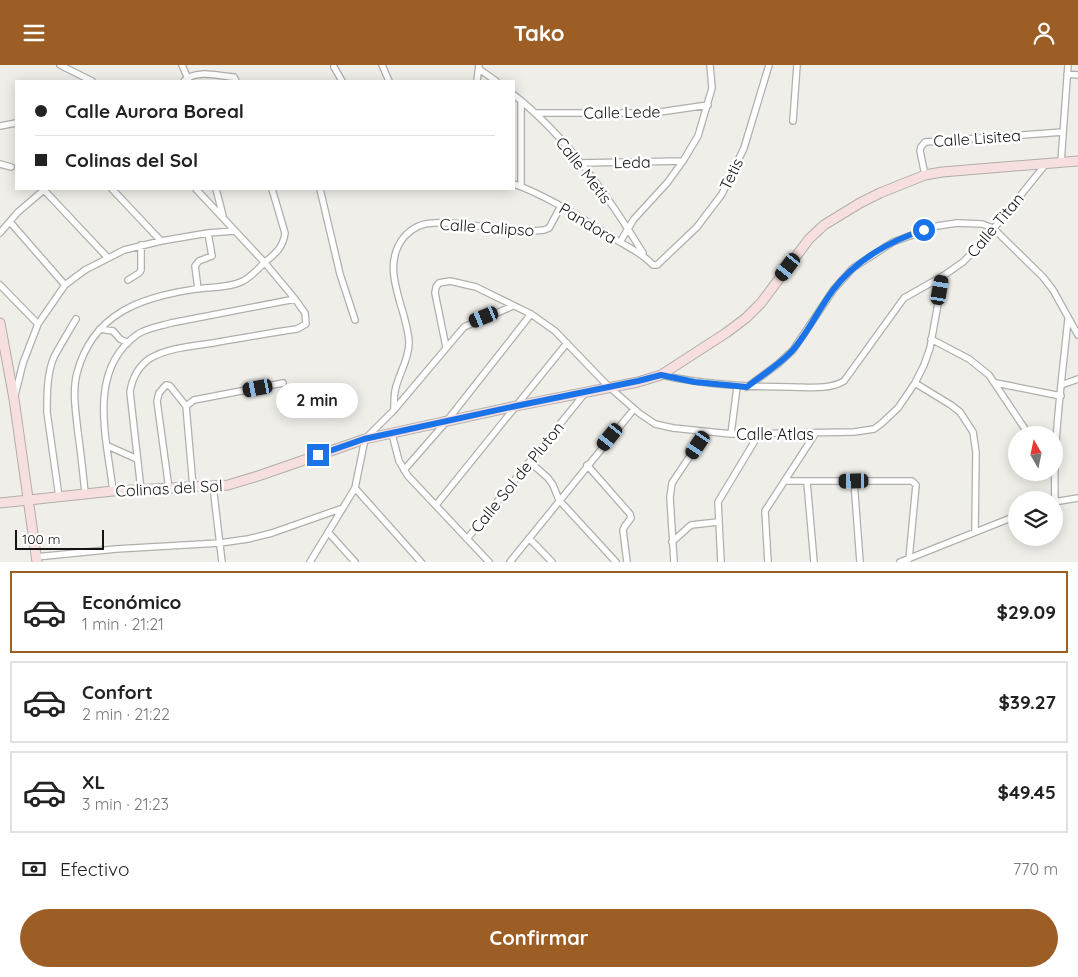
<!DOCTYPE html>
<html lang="es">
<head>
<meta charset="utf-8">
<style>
	body { margin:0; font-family:Quicksand,sans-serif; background:#f6f6f6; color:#222; height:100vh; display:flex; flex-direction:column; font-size:19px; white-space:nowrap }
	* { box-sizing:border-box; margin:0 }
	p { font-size:16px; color:#767676 }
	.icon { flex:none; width:28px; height:28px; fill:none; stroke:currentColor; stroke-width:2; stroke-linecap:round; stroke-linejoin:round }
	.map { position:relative; height:497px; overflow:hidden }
	.side { display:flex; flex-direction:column; background:#fff; flex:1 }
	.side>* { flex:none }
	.banner { position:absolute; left:15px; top:15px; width:500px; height:110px; border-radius:0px; box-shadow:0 2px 12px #0003; display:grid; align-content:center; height:110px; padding:0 20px; background:#fff }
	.needle { width:32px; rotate:351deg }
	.controls { position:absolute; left:1008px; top:361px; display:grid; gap:10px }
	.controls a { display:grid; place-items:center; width:55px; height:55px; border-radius:50%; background:#fff; box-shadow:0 2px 12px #0003; font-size:25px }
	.scale { position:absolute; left:15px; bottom:12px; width:89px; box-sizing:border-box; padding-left:5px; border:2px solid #151413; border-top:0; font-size:14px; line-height:18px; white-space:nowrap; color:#151413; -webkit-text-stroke:4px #fff; paint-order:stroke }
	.end { position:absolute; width:22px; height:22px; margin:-11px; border:6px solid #1a73e8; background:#fff; box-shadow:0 0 0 2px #fff }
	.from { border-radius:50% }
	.bubble { position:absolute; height:35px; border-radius:18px; background:#fff; box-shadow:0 2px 12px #0003; font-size:16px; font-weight:700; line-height:35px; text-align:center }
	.car { position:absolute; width:15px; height:30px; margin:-15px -8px; border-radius:6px; box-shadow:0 0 4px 1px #0007; background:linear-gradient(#222 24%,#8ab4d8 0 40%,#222 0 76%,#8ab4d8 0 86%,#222 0) }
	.banner b { display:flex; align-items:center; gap:18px; height:48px; font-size:19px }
	.banner b+b { border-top:1px solid #e0e0e0 }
	.banner i { width:12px; height:12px; background:#222 }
	ul { padding:9px 0 0; list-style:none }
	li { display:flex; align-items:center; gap:15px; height:82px; margin:0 10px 8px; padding:0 10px; border:2px solid #e0e0e0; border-radius:0px }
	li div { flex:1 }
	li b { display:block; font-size:19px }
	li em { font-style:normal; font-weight:700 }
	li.selected { border-color:#9c5e24 }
	li>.icon { width:45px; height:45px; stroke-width:1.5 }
	.pay { display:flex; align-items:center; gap:12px; height:55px; padding:0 20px; font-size:19px }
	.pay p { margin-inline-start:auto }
	.primary-button { display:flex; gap:10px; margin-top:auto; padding:10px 20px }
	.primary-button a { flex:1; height:58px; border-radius:30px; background:#9c5e24; color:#fff; font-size:20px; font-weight:700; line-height:58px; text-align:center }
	header { display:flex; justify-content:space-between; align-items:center; height:65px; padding:0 20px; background:#9c5e24; color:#fff; font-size:22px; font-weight:700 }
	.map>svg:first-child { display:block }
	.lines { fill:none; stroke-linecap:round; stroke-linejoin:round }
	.street-casing { stroke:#b0afab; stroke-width:8 }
	.secondary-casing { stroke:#b0afab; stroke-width:11 }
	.street { stroke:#fff; stroke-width:5.5 }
	.secondary { stroke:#f7dedf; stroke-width:9 }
	.route { stroke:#1a73e8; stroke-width:6 }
	.labels { text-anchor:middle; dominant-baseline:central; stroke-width:5; stroke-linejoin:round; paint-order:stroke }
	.street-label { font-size:16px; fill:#151413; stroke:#fff }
</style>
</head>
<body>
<header><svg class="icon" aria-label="menu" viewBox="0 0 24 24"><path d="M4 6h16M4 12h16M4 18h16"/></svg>Tako<svg class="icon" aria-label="person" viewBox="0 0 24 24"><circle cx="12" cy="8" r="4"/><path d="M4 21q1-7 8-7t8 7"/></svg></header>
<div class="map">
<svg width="1078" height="497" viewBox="0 0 1078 497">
	<rect width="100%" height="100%" fill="#efeee9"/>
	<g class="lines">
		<defs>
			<path id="street" d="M60,0L92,16
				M182,0L188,14
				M382,0L389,16
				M334,2L342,16
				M479,4L496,16
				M1067,9L1078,10
				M184,16C196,4 218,11 234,12L236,16
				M477,16L479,0
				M514,30C567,72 608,131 643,188
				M537,48H653L708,40
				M793,56L797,0
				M0,61L16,58
				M1061,97L1068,0
				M580,98L683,96
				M0,99L11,102
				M925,110L920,86L921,82L925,77L1063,67
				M514,119C550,132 582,154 615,174C629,183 641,187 653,200H657L697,162L722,129L744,83L769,0
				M521,121V36
				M112,124L161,176
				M216,124L223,151
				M320,124L340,209L355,255
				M44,125L108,193
				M10,157L65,220
				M0,168L18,147L45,124
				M620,177L634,154L667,118L683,96L698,71L712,23L710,0
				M128,215L139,208L141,205V180
				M0,220L38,259
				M198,224L195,201L199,196L212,191L208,168
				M100,264L113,266L120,274L128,278
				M931,274L969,294L989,310L1029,370
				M446,282L435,228L436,222L439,218L450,216L476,222L531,249L555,266L608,321L639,348L655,359L673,363L731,369L854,367L874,364L882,358L898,343L915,318L924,300L930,283L943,211
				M661,310C705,320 747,322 791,322C809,322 829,325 844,316L904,233L943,211L963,197L982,178L1045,100
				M915,318L951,340L960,347L973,367L976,387L975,467
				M996,318L1061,331
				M1061,320L1078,314
				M747,322L778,299L793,285L834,224L853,203L893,177L937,161L957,158L982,159L993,163L1043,212L1053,225L1078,270
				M15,330L23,298L38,259L65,220L85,205L124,185L161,176L208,168L234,166
				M186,341L194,335L283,318
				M394,345C394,339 394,332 395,326C398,310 409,295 409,278C408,244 378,204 404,172C412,163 422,158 434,158C471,156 507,170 544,165L549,163L561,141
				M392,369L399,396L408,411L489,497
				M731,369L737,322
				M108,381L137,394
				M530,397L548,413L553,420L559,435L616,497
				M587,400L630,449L631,453L625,461L623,465L627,497
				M404,405L446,357L531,249
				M785,416H912L916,420L909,494
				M854,416L860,497
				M807,417L814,497
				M213,421L222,497
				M355,423L421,497
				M169,424L157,336L159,328L166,320L170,321L186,341L193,422
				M141,425L130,327C132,314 138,302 149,294C167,283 192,281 213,278C241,273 269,268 297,264L306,259L305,248L295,234L265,198L196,124
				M113,426C107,374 86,305 138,269C147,263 161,261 171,258L295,234
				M85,428C83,408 81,388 78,368C76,348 72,327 77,308C93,248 141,232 196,224C210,222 228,223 241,217C250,213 257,205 264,198C275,189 283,183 285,168L272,124
				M59,432L47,347C47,329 47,308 54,292C61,279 69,266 76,254
				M1055,436C1053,376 1062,314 1068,254
				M1054,437L1078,433
				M436,440L567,278
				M328,467L355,497
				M529,473L552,497
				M467,474L585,328
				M672,477L691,460L718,457
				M36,492L116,484L220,478L248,474L272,468L343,443
				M310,497L355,423L365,374L394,345L464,262L513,241
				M510,497L634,344
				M674,497L670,432L672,418L706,367
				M721,497L718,437L759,369
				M768,497L765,446L815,369
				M900,497L1016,451"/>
			<path id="secondary" d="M0,258L14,334L37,497
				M0,438L113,426L228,420L258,411L365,374L516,341L638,317L661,310L726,268L746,253L761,238L809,174L824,160L860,138L880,128L925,110L942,107L1078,96"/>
		</defs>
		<use href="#street" class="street-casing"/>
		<use href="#secondary" class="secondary-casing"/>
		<use href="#street" class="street"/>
		<use href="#secondary" class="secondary"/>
	</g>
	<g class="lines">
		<path class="route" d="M318,390L364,374L516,341L638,316L661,310L695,317L747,322C762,310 779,300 792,286C808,268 818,245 833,225C855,196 889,176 924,165"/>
	</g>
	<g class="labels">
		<g class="street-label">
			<text transform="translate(622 47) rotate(-1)">Calle Lede</text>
			<text transform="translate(977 73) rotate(-4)">Calle Lisitea</text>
			<text transform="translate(632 97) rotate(-1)">Leda</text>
			<text transform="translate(584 105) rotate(52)">Calle Metis</text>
			<text transform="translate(731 109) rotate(-64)">Tetis</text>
			<text transform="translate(588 158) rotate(31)">Pandora</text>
			<text transform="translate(995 160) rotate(-50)">Calle Titan</text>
			<text transform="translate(487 162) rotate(4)">Calle Calipso</text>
			<text x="775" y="369">Calle Atlas</text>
			<text transform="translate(517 412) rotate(-51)">Calle Sol de Pluton</text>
			<text transform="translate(169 423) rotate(-3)">Colinas del Sol</text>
		</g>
	</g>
</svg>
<div class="controls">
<a><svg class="needle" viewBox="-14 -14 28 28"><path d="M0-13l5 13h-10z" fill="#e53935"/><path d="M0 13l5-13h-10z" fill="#767676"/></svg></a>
<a><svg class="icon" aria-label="layers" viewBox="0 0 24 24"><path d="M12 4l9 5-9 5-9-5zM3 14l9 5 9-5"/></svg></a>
</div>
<div class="scale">100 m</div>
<i class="end from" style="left:924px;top:165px"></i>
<i class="end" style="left:318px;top:390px"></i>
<div class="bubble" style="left:276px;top:318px;width:82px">2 min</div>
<i class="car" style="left:788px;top:202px;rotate:217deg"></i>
<i class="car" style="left:940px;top:225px;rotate:10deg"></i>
<i class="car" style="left:484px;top:252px;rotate:248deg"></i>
<i class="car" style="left:258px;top:323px;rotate:259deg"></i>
<i class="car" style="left:610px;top:372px;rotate:219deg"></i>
<i class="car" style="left:698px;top:380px;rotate:214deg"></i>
<i class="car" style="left:854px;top:416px;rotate:269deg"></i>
<div class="banner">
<b><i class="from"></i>Calle Aurora Boreal</b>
<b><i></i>Colinas del Sol</b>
</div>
</div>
<section class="side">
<ul>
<li class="selected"><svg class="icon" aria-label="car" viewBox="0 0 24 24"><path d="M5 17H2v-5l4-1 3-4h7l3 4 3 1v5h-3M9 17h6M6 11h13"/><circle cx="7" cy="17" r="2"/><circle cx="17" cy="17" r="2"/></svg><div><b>Económico</b><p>1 min · 21:21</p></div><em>$29.09</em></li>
<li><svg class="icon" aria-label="car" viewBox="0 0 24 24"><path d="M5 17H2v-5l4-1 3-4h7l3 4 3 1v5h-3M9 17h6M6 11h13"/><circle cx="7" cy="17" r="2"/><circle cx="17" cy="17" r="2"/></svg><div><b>Confort</b><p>2 min · 21:22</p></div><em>$39.27</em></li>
<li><svg class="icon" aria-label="car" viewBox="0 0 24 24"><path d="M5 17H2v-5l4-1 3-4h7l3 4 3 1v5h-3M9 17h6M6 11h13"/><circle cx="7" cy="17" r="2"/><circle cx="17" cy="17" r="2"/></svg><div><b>XL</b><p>3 min · 21:23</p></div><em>$49.45</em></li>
</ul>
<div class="pay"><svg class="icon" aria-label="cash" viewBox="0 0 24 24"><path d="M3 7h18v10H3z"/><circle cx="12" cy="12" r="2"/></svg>Efectivo<p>770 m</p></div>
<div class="primary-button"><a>Confirmar</a></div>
</section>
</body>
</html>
